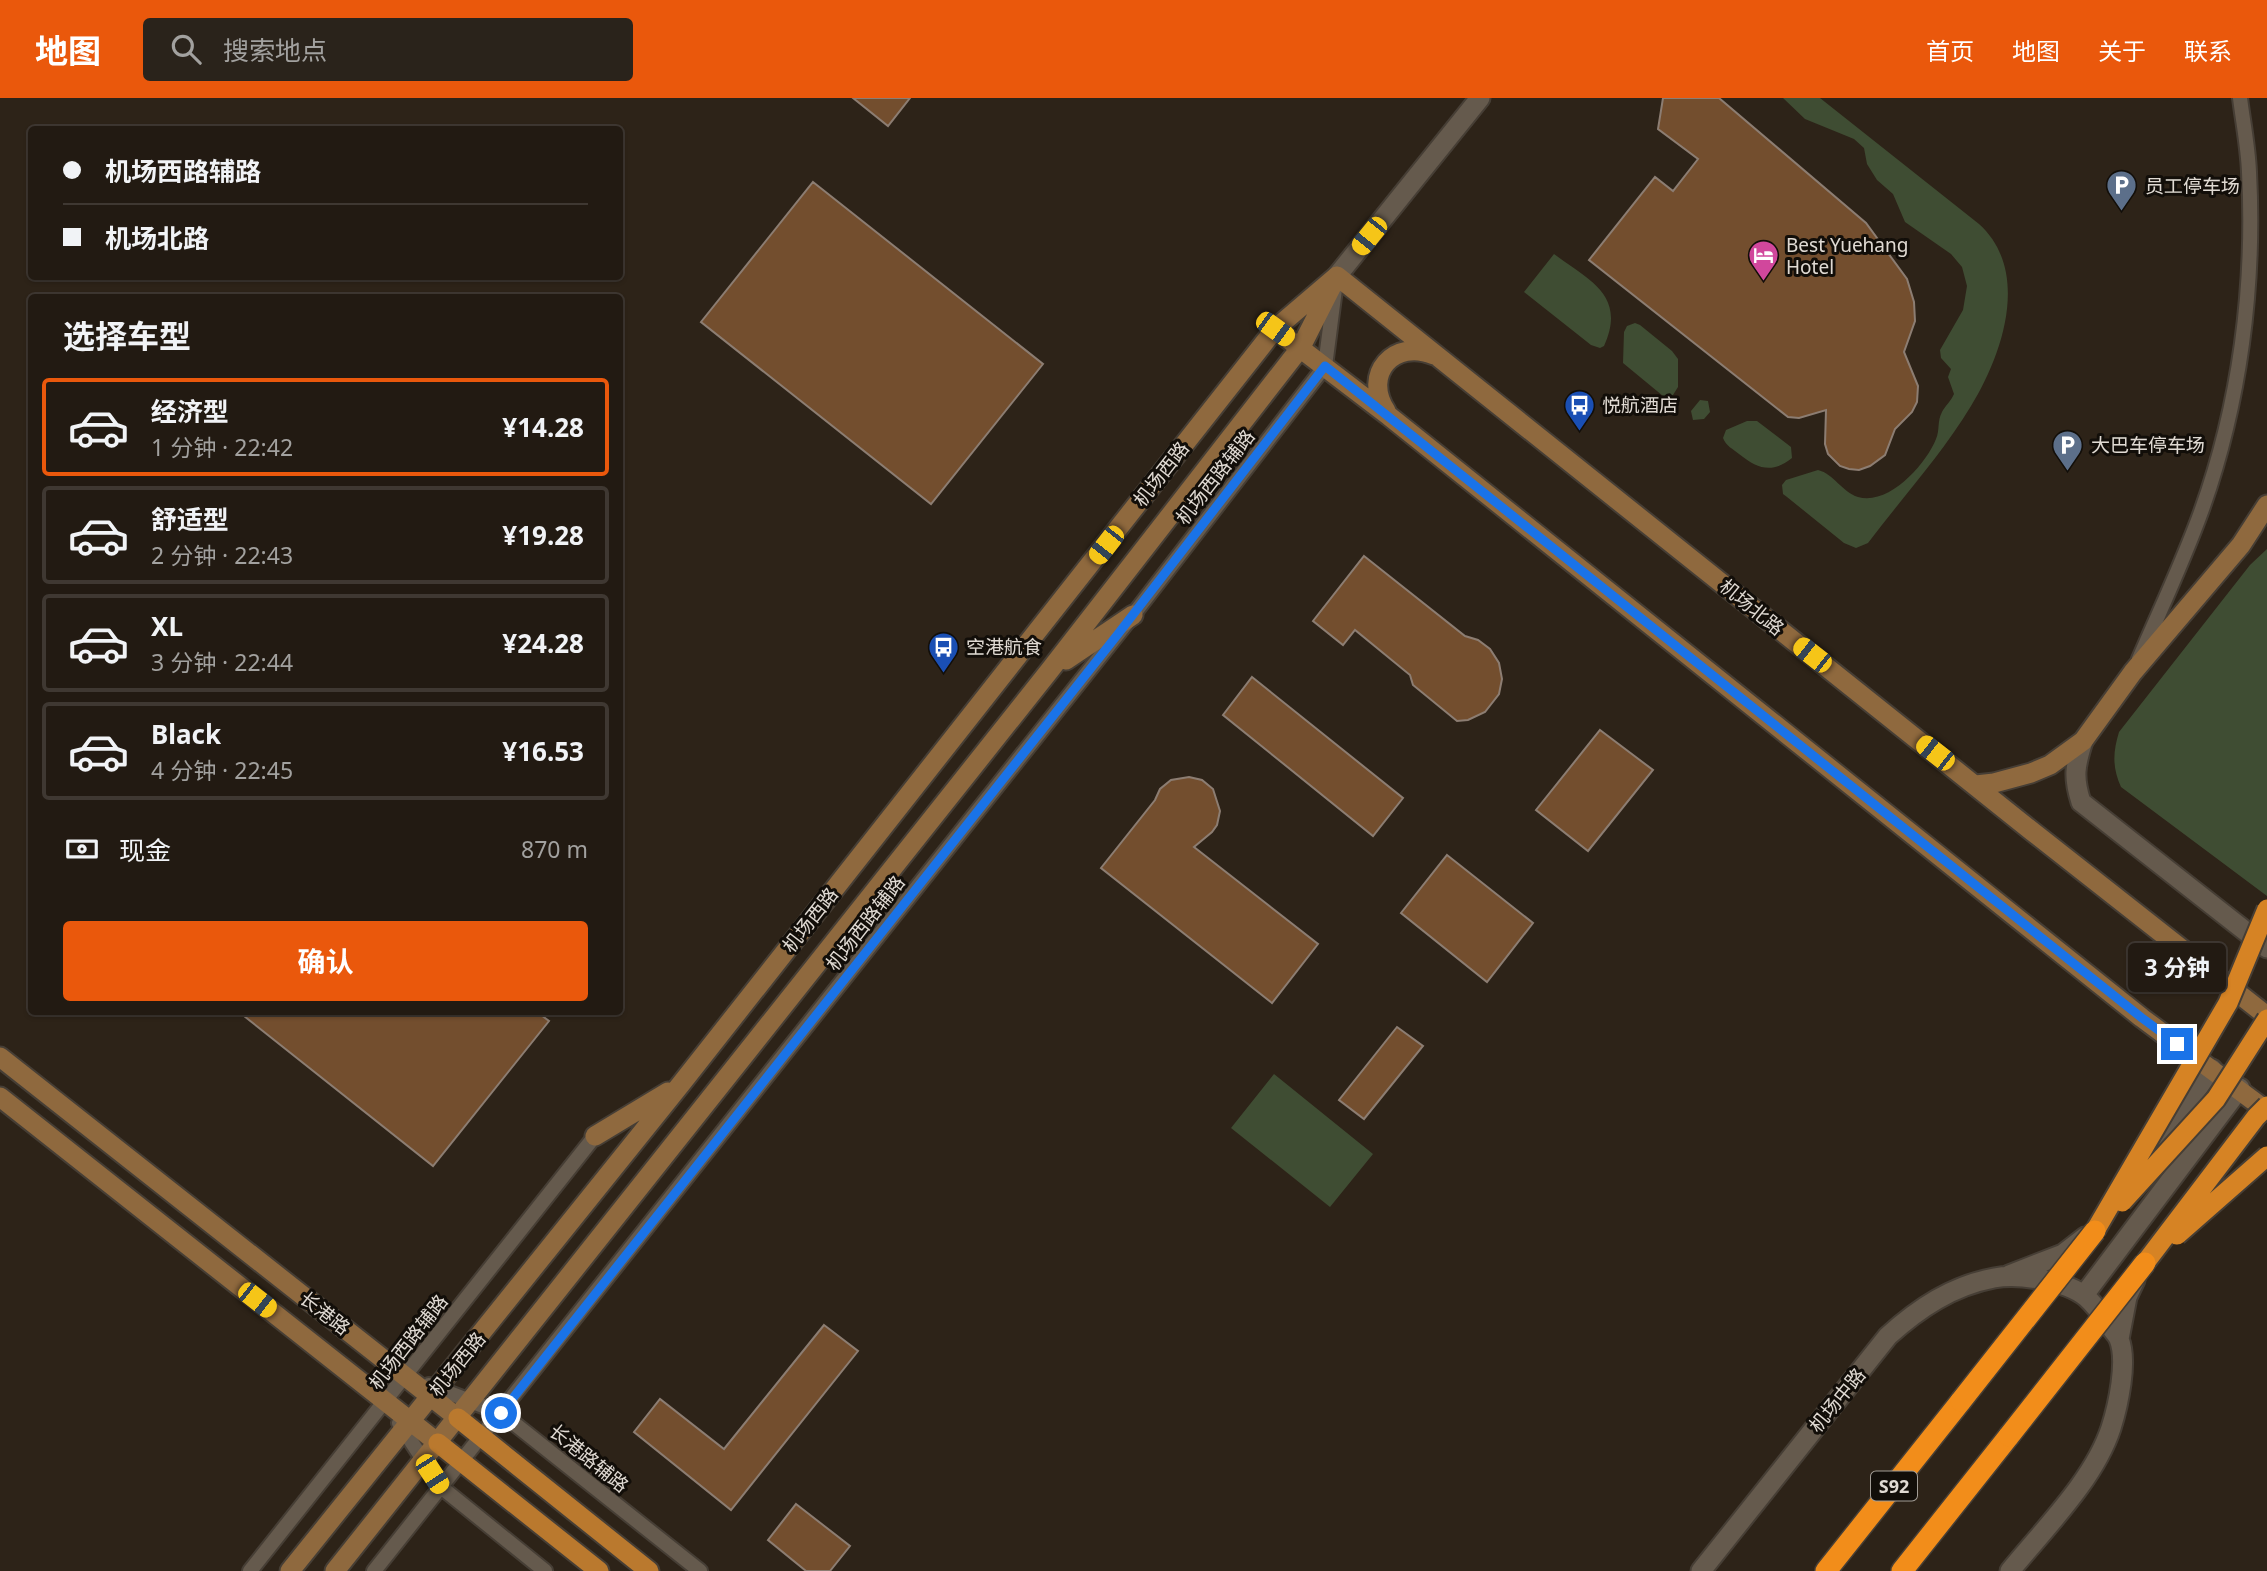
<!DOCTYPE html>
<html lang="zh">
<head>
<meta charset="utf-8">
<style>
	body { margin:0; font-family:"Noto Sans","Noto Sans SC",sans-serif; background:#2a231b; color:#f1f3f6; height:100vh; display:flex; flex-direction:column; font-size:26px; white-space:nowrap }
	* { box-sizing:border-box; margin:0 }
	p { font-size:23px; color:#a2a19f }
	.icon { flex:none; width:38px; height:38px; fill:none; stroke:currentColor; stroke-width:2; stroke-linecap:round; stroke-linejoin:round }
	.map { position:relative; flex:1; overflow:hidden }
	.sheet { position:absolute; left:28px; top:196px; width:595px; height:721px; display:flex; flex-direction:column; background:#221a12; border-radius:7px; box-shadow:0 2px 5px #0004,0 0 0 2px #3f3832 }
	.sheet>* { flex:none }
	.banner { position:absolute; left:28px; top:28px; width:595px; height:154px; border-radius:7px; box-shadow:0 2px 5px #0004,0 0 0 2px #3f3832; display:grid; align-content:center; height:154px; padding:0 35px; background:#221a12 }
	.end { position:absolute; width:32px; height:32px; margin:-16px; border:9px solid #1a73e8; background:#fff; box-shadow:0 0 0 4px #fff }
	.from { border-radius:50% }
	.bubble { position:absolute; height:49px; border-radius:7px; background:#221a12; box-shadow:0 2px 5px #0004,0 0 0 2px #3f3832; font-size:23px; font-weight:700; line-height:49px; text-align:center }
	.car { position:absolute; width:21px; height:42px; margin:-21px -10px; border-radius:9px; box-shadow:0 0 5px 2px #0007; background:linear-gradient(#f5c518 24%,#345 0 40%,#f5c518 0 76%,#345 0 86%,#f5c518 0) }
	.banner b { display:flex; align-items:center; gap:24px; height:66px; font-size:26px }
	.banner b+b { border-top:2px solid #3f3832 }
	.banner i { width:18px; height:18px; background:#f1f3f6 }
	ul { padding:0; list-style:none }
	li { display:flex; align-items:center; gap:21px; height:98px; margin:0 14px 10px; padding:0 21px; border:4px solid #3f3832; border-radius:7px }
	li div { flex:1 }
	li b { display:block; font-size:26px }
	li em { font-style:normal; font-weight:700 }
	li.active { border-color:#ea580c }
	li>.icon { width:63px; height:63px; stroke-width:1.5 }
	h2 { padding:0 35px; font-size:32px; line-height:84px }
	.pay { display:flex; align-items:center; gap:18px; height:77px; padding:0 35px; font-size:26px }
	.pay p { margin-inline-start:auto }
	.action { display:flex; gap:14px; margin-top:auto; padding:14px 35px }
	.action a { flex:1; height:80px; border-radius:7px; background:#ea580c; color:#fff; font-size:28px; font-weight:700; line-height:80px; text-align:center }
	header { display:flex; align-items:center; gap:42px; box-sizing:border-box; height:98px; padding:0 35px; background:#ea580c; color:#fff }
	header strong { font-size:33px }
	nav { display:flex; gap:38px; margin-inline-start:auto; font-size:24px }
	.search { width:490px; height:63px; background:#2a231b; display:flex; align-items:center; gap:18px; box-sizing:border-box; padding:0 24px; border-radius:7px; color:#a2a19f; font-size:26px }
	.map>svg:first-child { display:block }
	.green { fill:#3f4d33 }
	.building { fill:#734e2e; stroke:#8c7d72; stroke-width:2 }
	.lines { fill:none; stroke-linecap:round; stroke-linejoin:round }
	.minor-casing { stroke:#463e35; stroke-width:18 }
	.tertiary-casing { stroke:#463e35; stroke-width:23 }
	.secondary-casing { stroke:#463e35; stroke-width:23 }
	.primary-casing { stroke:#463e35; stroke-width:23 }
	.motorway-casing { stroke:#463e35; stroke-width:24 }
	.minor { stroke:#655a4d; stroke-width:14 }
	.tertiary { stroke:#655a4d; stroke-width:19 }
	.secondary { stroke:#8f693e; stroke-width:19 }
	.primary { stroke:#ba792e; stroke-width:19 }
	.motorway { stroke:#f28d1a; stroke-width:21 }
	.trunk-bridge-casing { stroke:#463e35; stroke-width:23; stroke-linecap:butt }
	.motorway-bridge-casing { stroke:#463e35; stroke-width:24; stroke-linecap:butt }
	.trunk-bridge { stroke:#d68324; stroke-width:19 }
	.motorway-bridge { stroke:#f28d1a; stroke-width:21 }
	.route { stroke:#1a73e8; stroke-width:9 }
	.labels { text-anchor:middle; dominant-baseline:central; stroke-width:6; stroke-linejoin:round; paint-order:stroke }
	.shield { fill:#120e09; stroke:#a29d96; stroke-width:2 }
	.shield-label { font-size:18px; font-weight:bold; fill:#e0dad3 }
	.poi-label { font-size:19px; fill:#e0dad3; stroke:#120e09; text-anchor:start }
	.street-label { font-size:19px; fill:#e0dad3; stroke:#120e09 }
</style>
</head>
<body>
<header>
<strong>地图</strong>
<div class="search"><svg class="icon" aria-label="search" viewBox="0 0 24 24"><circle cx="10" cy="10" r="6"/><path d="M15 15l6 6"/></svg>搜索地点</div>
<nav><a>首页</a><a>地图</a><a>关于</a><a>联系</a></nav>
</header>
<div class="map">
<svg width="2267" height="1473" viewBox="0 0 2267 1473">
	<rect width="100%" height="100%" fill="#2d2318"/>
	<path class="green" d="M1783,0H1820L1979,126C2031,173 2003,256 1971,308C1942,356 1902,400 1868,445L1856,450L1844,445L1787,399L1783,396L1782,387L1786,382L1818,372C1834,376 1842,394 1858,399C1889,408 1926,366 1936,341C1940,332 1937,323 1942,314C1945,308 1951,303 1954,296L1948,279L1951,271L1941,260L1940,252L1963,212L1967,188L1962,169L1951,156L1905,124L1893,96L1877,82L1867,66L1864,50L1854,41L1805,21Z
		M1554,156C1589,182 1627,197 1604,248L1600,250L1591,247L1524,194Z
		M1635,225L1640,227L1672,253L1678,261V289L1673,297L1663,298L1623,265L1624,234L1627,228Z
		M1700,302L1708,303L1710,314L1704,321L1693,322L1691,313Z
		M1747,323H1757L1791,349L1792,360C1772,376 1758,371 1739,356C1733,351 1726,348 1723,340L1726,332Z
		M2267,451V798L2121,689C2112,669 2113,654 2119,634L2250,467Z
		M1274,976L1373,1056L1330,1109L1231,1030Z"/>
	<path class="building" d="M853,0H910L888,28Z
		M1663,0H1719L1866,125L1907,181L1914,204L1915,223L1904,254L1918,288L1917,304L1912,314L1895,331L1885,357L1870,368L1859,372L1849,371L1840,368L1828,356L1825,346L1826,312L1799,320L1788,319L1589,162L1655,79L1673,93L1698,61L1658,31Z
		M813,84L1043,266L931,406L701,224Z
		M1364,458L1465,538L1478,542L1490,551L1499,565L1502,581L1499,596L1485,614L1468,622L1457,623L1413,587L1410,577L1355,532L1343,547L1313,523Z
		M1252,579L1403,700L1373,738L1223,617Z
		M1600,632L1653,672L1588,753L1536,712Z
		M1189,679L1202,682L1213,691L1220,713L1217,727L1212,734L1194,749L1318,846L1272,905L1101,770L1155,702L1160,691L1171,682Z
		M1447,757L1533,825L1487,884L1401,815Z
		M239,914H537L549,923L433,1068Z
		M1397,929L1423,948L1364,1021L1339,1002Z
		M824,1227L858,1253L731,1412L634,1334L660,1301L724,1351Z
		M796,1406L850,1448L830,1473H806L768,1442Z"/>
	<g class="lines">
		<defs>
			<path id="minor" d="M2139,561C2160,512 2183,464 2201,414C2240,306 2255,188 2249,74C2248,49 2243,24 2240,0
				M429,1287L501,1315L700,1473
				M399,1325L441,1389L545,1473
				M250,1473L595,1038
				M374,1473L1133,517L1325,268L1335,191"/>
			<path id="tertiary" d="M1337,178L1480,0
				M2083,643C2075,668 2073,679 2081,704L2267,850
				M2147,1057L2212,971
				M2009,1177L2063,1156L2085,1139
				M2084,1197L2240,990
				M2119,1241L2127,1199L2135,1182
				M1701,1473L1888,1238C1919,1210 1952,1188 1994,1180C2018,1175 2067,1183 2086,1199C2095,1207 2103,1218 2110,1228C2112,1232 2117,1236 2119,1241C2128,1263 2118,1308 2111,1330C2094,1382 2044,1431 2010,1473"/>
			<path id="secondary" d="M1337,178L2033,734L2267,918
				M1275,231L1389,318L2142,920L2267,1013
				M1386,313C1362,276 1394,240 1434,257
				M1066,562L1133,517
				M1976,687L1994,685L2031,675L2050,667L2083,643L2133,574L2241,447L2267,407
				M0,959L458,1320
				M0,999L438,1345
				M595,1038L668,994
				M290,1473L681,986L1275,231L1337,178
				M335,1473L1050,572L1301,249L1332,188"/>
			<path id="primary" d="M458,1320L649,1473
				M438,1345L599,1473"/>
			<path id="motorway" d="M1826,1473L1961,1303
				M1902,1473L2009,1338"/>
		</defs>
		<use href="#minor" class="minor-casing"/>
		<use href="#tertiary" class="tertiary-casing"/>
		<use href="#secondary" class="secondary-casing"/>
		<use href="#primary" class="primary-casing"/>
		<use href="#motorway" class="motorway-casing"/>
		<use href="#minor" class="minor"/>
		<use href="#tertiary" class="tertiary"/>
		<use href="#secondary" class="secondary"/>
		<use href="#primary" class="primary"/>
		<use href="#motorway" class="motorway"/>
		<defs>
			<path id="trunk-bridge" d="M2122,1104L2216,1001L2267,921
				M2095,1133L2228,905L2267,811
				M2177,1137L2267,1058
				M2145,1165L2256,1019L2267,1008"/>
			<path id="motorway-bridge" d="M1961,1303L2095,1133
				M2009,1338L2145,1165"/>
		</defs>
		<use href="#trunk-bridge" class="trunk-bridge-casing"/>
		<use href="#motorway-bridge" class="motorway-bridge-casing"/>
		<use href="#trunk-bridge" class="trunk-bridge"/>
		<use href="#motorway-bridge" class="motorway-bridge"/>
	</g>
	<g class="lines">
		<path class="route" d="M501,1315L1118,536L1325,268L2142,920L2177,946"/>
	</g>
	<defs>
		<symbol id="parking-pin" viewBox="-11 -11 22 30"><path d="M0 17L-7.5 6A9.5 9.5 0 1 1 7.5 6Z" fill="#5c6f8a" stroke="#120e09"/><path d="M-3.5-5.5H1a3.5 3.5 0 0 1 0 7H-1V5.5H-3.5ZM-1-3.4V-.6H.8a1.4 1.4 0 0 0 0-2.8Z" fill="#fff"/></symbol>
		<symbol id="hotel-pin" viewBox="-11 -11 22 30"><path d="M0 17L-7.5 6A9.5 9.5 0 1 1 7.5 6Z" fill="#d1479c" stroke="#120e09"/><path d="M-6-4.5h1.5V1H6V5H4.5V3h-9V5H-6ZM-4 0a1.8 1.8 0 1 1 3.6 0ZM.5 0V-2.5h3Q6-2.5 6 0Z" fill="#fff"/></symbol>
		<symbol id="bus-pin" viewBox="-11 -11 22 30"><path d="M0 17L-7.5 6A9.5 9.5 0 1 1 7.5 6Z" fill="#1a4fb4" stroke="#120e09"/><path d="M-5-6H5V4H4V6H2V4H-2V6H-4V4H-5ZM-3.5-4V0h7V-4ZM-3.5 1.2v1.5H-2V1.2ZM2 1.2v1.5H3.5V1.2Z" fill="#fff"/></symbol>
	</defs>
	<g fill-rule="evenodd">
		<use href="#parking-pin" x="2104" y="70" width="35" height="47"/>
		<use href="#hotel-pin" x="1746" y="140" width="35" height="47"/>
		<use href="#bus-pin" x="1562" y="290" width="35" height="47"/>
		<use href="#parking-pin" x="2050" y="330" width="35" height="47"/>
		<use href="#bus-pin" x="926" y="532" width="35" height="47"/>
	</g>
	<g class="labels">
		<rect class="shield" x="1871" y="1373.5" width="46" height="29" rx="5"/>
		<g class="shield-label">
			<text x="1894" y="1388">S92</text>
		</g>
		<g class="poi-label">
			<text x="2145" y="88">员工停车场</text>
			<text x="1786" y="147">Best Yuehang<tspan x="1786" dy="22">Hotel</tspan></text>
			<text x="1602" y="307">悦航酒店</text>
			<text x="2091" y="347">大巴车停车场</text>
			<text x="966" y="549">空港航食</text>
		</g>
		<g class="street-label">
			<text transform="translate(1161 376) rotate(-52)">机场西路</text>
			<text transform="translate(1215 379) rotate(-52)">机场西路辅路</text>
			<text transform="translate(1752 509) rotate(39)">机场北路</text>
			<text transform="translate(810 822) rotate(-52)">机场西路</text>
			<text transform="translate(865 825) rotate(-52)">机场西路辅路</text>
			<text transform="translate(325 1215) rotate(38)">长港路</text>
			<text transform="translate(408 1244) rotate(-52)">机场西路辅路</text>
			<text transform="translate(457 1266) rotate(-51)">机场西路</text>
			<text transform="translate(1837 1302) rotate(-51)">机场中路</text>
			<text transform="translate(589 1360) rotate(39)">长港路辅路</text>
		</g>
	</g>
</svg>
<i class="end from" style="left:501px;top:1315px"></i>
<i class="end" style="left:2177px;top:946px"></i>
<div class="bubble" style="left:2128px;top:845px;width:98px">3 分钟</div>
<i class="car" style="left:1369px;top:138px;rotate:219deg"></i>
<i class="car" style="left:1275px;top:231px;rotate:126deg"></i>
<i class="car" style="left:1106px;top:447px;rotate:218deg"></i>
<i class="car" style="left:1812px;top:557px;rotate:308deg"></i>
<i class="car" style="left:1935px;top:655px;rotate:308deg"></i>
<i class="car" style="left:257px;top:1202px;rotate:128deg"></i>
<i class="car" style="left:432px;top:1376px;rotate:147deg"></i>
<div class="banner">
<b><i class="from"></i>机场西路辅路</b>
<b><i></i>机场北路</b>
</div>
<section class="sheet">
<h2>选择车型</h2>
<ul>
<li class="active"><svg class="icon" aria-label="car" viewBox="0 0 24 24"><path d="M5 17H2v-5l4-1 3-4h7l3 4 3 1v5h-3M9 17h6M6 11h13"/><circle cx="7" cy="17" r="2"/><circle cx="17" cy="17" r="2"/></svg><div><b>经济型</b><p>1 分钟 · 22:42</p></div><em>¥14.28</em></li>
<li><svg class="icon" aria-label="car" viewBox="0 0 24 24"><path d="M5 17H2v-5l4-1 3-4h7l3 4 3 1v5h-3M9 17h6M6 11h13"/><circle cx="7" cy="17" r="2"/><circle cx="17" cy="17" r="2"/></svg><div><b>舒适型</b><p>2 分钟 · 22:43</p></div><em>¥19.28</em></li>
<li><svg class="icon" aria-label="car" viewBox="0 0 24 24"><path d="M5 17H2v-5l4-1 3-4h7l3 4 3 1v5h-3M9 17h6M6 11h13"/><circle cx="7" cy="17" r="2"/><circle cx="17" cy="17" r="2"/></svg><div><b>XL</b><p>3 分钟 · 22:44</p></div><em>¥24.28</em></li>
<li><svg class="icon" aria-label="car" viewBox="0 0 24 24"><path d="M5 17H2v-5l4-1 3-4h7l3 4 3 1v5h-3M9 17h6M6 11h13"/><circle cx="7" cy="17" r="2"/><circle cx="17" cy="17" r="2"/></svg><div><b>Black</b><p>4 分钟 · 22:45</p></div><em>¥16.53</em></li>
</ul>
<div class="pay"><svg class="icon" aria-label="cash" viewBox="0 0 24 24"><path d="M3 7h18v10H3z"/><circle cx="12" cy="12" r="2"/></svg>现金<p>870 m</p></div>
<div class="action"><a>确认</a></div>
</section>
</div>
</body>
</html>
